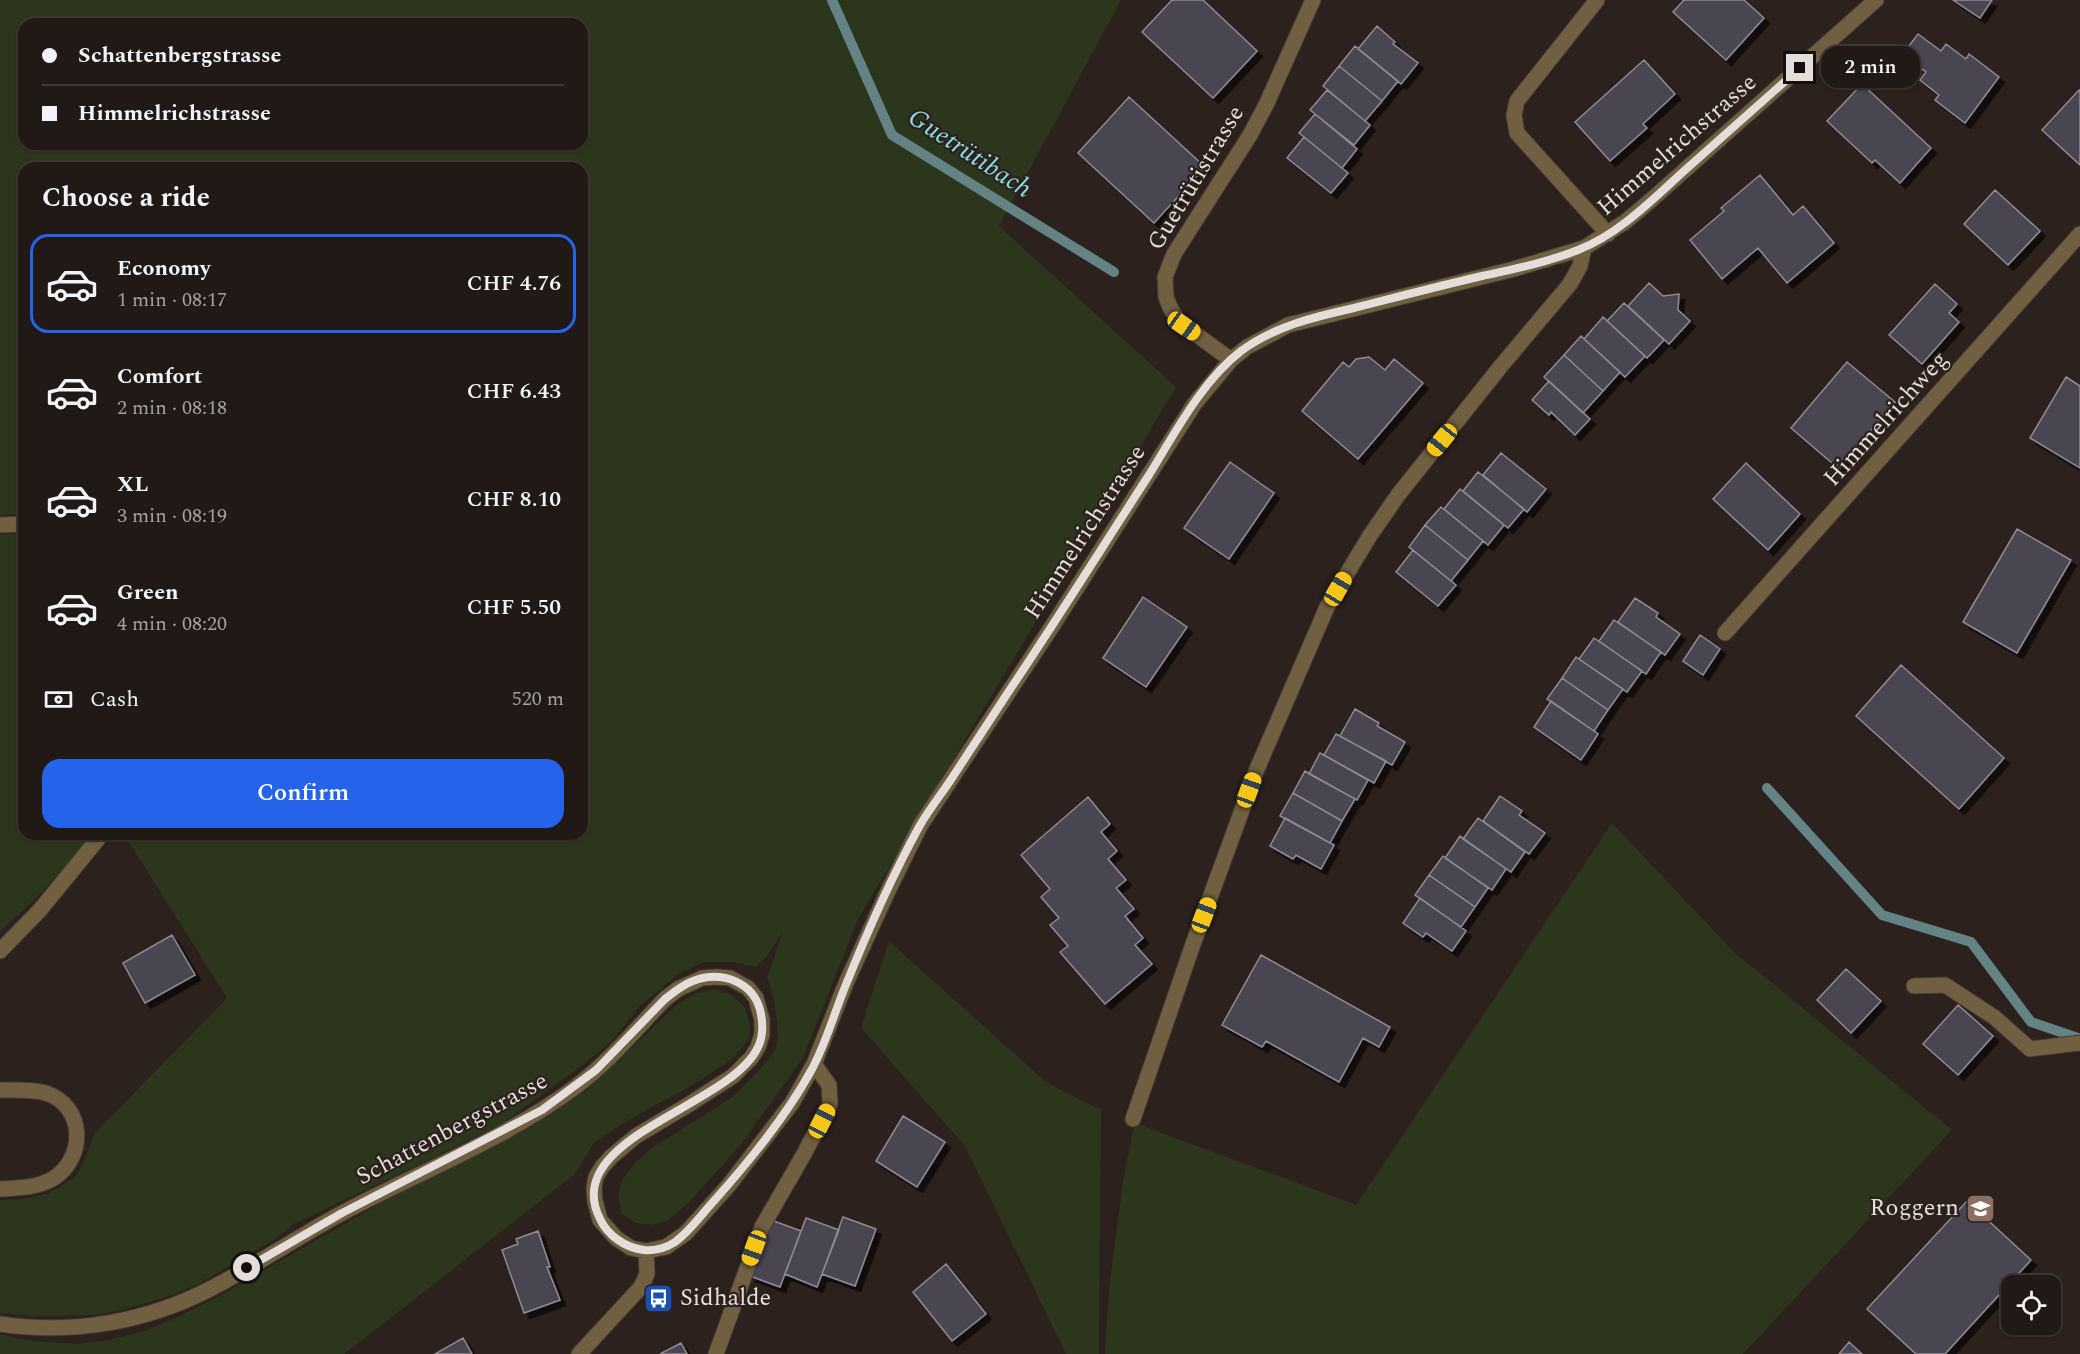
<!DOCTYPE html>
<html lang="en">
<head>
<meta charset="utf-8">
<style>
	body { margin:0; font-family:Spectral,serif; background:#2d2622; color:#f1f3f6; height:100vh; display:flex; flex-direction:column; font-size:22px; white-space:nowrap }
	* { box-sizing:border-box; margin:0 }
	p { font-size:20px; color:#a2a0a0 }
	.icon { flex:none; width:33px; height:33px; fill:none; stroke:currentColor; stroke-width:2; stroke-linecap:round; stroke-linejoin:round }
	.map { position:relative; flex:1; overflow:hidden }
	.sheet { position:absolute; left:18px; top:162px; width:570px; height:678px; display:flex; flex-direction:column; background:#211915; border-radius:18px; box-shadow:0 2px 4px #0004,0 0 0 2px #3e3834 }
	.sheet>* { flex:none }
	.top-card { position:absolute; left:18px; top:18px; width:570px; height:132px; border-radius:18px; box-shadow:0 2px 4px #0004,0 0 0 2px #3e3834; display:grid; align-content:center; height:132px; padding:0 24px; background:#211915 }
	.fabs { position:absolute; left:2001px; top:1275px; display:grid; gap:12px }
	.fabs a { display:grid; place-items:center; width:60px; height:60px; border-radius:12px; background:#211915; box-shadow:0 2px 4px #0004,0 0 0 2px #3e3834; font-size:30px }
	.end { position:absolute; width:27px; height:27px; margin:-14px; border:8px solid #e4ddd9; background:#111; box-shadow:0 0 0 3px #111 }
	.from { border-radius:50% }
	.bubble { position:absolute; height:42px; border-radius:18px; background:#211915; box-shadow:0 2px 4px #0004,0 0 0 2px #3e3834; font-size:20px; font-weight:600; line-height:42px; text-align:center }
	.car { position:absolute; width:18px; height:36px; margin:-18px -9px; border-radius:8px; box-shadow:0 0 4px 2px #0007; background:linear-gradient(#f5c518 24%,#345 0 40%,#f5c518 0 76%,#345 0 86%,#f5c518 0) }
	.top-card b { display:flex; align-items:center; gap:21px; height:57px; font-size:22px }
	.top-card b+b { border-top:2px solid #3e3834 }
	.top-card i { width:15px; height:15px; background:#f1f3f6 }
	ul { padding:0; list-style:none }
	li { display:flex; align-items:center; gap:18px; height:99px; margin:0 12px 9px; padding:0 12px; border:3px solid transparent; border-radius:18px }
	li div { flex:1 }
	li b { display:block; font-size:22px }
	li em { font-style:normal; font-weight:600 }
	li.on { border-color:#2563eb }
	li>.icon { width:54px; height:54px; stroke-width:1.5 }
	h2 { padding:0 24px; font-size:27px; line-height:72px }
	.pay { display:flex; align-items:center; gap:15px; height:66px; padding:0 24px; font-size:22px }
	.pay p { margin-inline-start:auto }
	.button { display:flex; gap:12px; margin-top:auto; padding:12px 24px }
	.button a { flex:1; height:69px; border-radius:18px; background:#2563eb; color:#fff; font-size:24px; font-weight:600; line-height:69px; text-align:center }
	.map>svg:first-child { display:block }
	.green { fill:#2c361c; fill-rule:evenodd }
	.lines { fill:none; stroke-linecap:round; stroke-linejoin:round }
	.stream { stroke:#638384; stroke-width:10 }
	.building { fill:#494551; stroke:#8e8a96; stroke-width:1.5; filter:url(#shadow) }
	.minor-casing { stroke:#463b36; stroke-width:17 }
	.minor { stroke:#706041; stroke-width:15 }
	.route { stroke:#e4ddd9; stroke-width:8 }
	.labels { text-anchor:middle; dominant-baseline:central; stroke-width:4.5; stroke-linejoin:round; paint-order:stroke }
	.street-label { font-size:24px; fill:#e4ddd9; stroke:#2c211c }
	.poi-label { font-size:24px; fill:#e4ddd9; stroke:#2c211c; text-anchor:end }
	.water-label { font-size:26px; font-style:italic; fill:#87dce0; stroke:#2c211c }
</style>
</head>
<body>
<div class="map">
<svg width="2080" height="1354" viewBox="0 0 2080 1354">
	<defs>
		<filter id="shadow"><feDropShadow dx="5.5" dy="5.5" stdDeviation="0" flood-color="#0009"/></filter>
	</defs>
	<rect width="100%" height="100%" fill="#2c211c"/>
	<path class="green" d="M0,0H1121L999,226L1176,387L858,919L803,1058L739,1147L688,1203L667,1221L652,1225L636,1223L622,1214L618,1195L622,1180L636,1162L652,1148L731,1098L756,1074L774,1052L778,1038L777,1022L774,999L767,978L783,932L767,956L756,967L734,962H704L677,975L639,1007L612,1041L584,1064L503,1123L418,1165L294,1224L272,1241L197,1285L173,1295L123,1310L94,1315L30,1316L0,1313V1200L23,1199L49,1193L74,1178L82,1166L95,1133L227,998L124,834H582V168H24V514L0,515ZM24,24H582V144H24Z
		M24,533V834H92C65,870 34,902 0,931V535Z
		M1612,823L1734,952L1952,1130L1743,1354H1105L1109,1288L1124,1174L1135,1123L1356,1205Z
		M889,941L1046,1082L1101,1110L1099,1354H1066L965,1146L861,1028Z
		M715,989L732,995L745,1008L750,1023L749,1039L735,1057L701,1080L625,1122L594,1143L574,1175L344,1354H0V1334L32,1341L79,1344L109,1340L150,1329L182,1315L221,1295L386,1200L537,1123L587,1090L679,1003L696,993Z"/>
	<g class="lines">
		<path class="stream" d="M832,0L892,135L1114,272
			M1767,788L1882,915L1971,942L2031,1022L2078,1038"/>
	</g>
	<path class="building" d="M1172,0H1203L1257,51L1213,98L1142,32Z
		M1684,0H1744L1764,18L1726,60L1673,12Z
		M1953,0H1992L1980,18Z
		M1377,26L1395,42L1393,44L1418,63L1401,84L1358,49Z
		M1918,34L1941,51L1946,44L1966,59L1969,54L1999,77L1965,123L1935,100L1939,95L1920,80L1926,72L1902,55Z
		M1355,46L1398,81L1382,101L1339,66Z
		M1644,60L1675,94L1643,124L1647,128L1610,161L1575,122Z
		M1339,66L1382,101L1365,121L1323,86Z
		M1862,84L1931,148L1900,183L1875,160L1872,163L1827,121Z
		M1327,90L1370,125L1354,145L1310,110Z
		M2079,90L2080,92V165L2042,130Z
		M1129,97L1205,167L1154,223L1078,153Z
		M1315,114L1357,149L1342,168L1299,133Z
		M1304,137L1348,173L1331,193L1287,158Z
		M1760,175L1793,215L1803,206L1834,243L1787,283L1758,248L1722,279L1690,240L1724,211L1721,208Z
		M1995,190L2040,231L2008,265L1964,224Z
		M1649,283L1663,296L1679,294L1678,310L1690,321L1669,344L1628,306Z
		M1935,284L1957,304L1949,313L1959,322L1922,364L1889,335Z
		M1624,303L1664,340L1647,358L1607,321Z
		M1603,317L1645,356L1625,377L1584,339Z
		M1581,336L1620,372L1603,391L1564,355Z
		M1564,355L1603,391L1583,413L1544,377Z
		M1369,357L1385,370L1394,359L1423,383L1358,459L1302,411L1343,362L1349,367L1356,359Z
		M1847,362L1895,402L1839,469L1791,428Z
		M2066,377L2080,386V468L2030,438Z
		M1549,381L1590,419L1575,435L1551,412L1549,415L1532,400Z
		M1501,453L1546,489L1527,512L1483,475Z
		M1230,462L1274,493L1229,559L1184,528Z
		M1746,463L1800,514L1768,550L1713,499Z
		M1478,472L1524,509L1508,528L1463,491Z
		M1460,489L1504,525L1488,545L1444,509Z
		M1441,507L1483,541L1468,560L1425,525Z
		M1425,525L1468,560L1451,581L1409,547Z
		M2017,529L2071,560L2017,653L1963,622Z
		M1413,550L1456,585L1438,606L1396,572Z
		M1143,597L1187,627L1146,687L1103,658Z
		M1635,598L1658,613L1656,617L1680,634L1665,655L1618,622Z
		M1614,620L1661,652L1646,674L1599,641Z
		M1700,635L1720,649L1703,675L1683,661Z
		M1594,638L1642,671L1627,692L1579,659Z
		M1576,657L1623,689L1608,710L1562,678Z
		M1901,665L2004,758L1959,809L1856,716Z
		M1562,678L1608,710L1594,731L1547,699Z
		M1551,701L1598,734L1581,760L1534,727Z
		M1355,709L1379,723L1377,726L1405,742L1392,765L1340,736Z
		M1336,734L1386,761L1374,783L1324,755Z
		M1320,753L1368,780L1357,800L1309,774Z
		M1305,771L1355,799L1342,821L1293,793Z
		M1293,793L1342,821L1330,843L1280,816Z
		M1500,796L1522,811L1519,815L1545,833L1529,854L1483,821Z
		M1088,797L1110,824L1101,832L1117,851L1108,859L1126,880L1116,888L1134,909L1125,916L1143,938L1135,945L1152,964L1105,1004L1060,952L1068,946L1050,925L1059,918L1041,897L1050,889L1021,855Z
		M1285,818L1334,845L1321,869L1296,855L1293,859L1270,846Z
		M1478,818L1525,852L1511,872L1463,839Z
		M1460,836L1506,869L1492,890L1445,858Z
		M1443,856L1488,888L1475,907L1429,875Z
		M1429,875L1475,907L1461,927L1415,895Z
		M1420,898L1466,931L1452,951L1426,933L1423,937L1403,923Z
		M172,935L195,975L145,1003L123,963Z
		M1261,955L1390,1027L1379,1047L1363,1038L1339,1082L1266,1041L1262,1047L1222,1025Z
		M1846,969L1881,1001L1851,1033L1817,1000Z
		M1958,1005L1993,1036L1958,1075L1923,1044Z
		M903,1116L945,1142L917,1187L876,1161Z
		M1967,1201L2031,1260L1945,1354H1916L1867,1309Z
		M843,1217L876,1229L855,1286L822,1274Z
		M806,1218L839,1230L817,1287L785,1274Z
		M771,1220L801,1231L780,1287L750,1276Z
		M538,1231L550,1267H547L560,1300L524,1313L502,1250L518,1244L516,1239Z
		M946,1264L986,1314L952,1341L913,1292Z
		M463,1338L472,1354H435Z
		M1849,1342L1862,1354H1839Z
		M681,1343L687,1354H660Z"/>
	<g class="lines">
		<defs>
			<path id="minor" d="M1597,0L1517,101L1514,115L1517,133L1608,234
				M1231,360L1178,321L1170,307L1166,297L1165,277L1174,254L1250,135L1266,105L1313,0
				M0,525L24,524
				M1725,633L2080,234
				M0,951L40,910L102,834
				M1914,986L1945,985L1994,1017L2030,1049L2080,1043
				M0,1090C15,1090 31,1089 46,1093C85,1106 86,1157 54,1178C38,1188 18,1188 0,1189
				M1133,1119L1192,947L1257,769L1327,607L1369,537L1398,495L1501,366L1570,284L1580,266L1584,248
				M0,1324C72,1335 147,1322 212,1288C256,1265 298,1237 342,1213C419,1172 503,1140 574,1088C608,1063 636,1029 665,999L678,989L702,978L717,977L730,978L748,988L756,998L762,1020V1034L758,1047L751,1058L733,1076L688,1105L636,1136L611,1157L602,1167L596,1177L594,1188L595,1201L600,1220L616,1238L631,1248L646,1251L666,1247L686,1233L729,1185L792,1103L814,1064L846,983L888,891L920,826L1051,628L1195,403L1231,360L1247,347L1288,325L1514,269L1584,248L1625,222L1650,201L1876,0
				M579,1354L641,1287L647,1274L646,1251
				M716,1354L762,1227L804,1154L830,1104L829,1085L814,1064"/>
		</defs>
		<use href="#minor" class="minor-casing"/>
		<use href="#minor" class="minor"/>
	</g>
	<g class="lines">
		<path class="route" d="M247,1268L342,1213L542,1110L596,1070L665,999C674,992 682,985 693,981C722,970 755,982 761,1014C763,1025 763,1037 758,1047C731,1107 559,1137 600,1219C608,1236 626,1248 644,1250C655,1251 666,1248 675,1242C690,1231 701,1215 713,1202C748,1163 787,1115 812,1069C826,1043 834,1014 845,987C866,935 892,876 919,827C928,811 940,796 950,781C970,750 991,719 1011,688C1058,618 1103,546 1149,475C1175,433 1202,381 1241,351C1275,326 1314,317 1354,308C1397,297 1439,286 1482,276C1514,269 1548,262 1578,250C1619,234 1652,200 1684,171C1722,137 1761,103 1800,68"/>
	</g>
	<defs>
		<symbol id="school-square" viewBox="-11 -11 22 22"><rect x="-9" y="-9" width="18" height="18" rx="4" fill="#8d6e63" stroke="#2c211c"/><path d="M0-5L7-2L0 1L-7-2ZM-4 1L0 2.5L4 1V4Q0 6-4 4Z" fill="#fff"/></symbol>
		<symbol id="bus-square" viewBox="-11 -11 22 22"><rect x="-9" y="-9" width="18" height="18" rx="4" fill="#1a4fb4" stroke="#2c211c"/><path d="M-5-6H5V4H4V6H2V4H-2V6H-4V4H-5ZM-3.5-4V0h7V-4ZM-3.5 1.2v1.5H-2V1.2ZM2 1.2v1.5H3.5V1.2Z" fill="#fff"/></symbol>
	</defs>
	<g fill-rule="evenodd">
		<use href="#school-square" x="1964" y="1192" width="33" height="33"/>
		<use href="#bus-square" x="642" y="1282" width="33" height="33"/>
	</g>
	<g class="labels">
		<g class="street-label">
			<text transform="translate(1677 145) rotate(-41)">Himmelrichstrasse</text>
			<text transform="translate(1196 178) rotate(-59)">Guetrütistrasse</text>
			<text transform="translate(1886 419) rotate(-48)">Himmelrichweg</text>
			<text transform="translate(1085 532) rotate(-57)">Himmelrichstrasse</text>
			<text transform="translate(452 1129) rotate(-28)">Schattenbergstrasse</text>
		</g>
		<g class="poi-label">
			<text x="1959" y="1208">Roggern</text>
			<text x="680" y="1298" text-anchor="start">Sidhalde</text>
		</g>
		<g class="water-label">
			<text transform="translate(970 153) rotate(33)">Guetrütibach</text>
		</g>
	</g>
</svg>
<div class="fabs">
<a><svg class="icon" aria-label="locate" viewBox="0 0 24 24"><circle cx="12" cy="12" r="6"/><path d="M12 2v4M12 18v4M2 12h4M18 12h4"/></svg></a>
</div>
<i class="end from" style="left:247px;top:1268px"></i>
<i class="end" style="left:1800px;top:68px"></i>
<div class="bubble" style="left:1821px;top:46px;width:99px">2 min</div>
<i class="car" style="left:1184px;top:326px;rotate:125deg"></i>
<i class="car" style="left:1442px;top:440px;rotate:219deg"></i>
<i class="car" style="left:1338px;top:589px;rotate:30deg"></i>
<i class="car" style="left:1249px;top:790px;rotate:20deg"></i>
<i class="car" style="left:1204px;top:915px;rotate:21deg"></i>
<i class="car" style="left:822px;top:1121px;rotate:27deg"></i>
<i class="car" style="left:754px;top:1248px;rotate:200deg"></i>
<div class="top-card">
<b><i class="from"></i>Schattenbergstrasse</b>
<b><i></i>Himmelrichstrasse</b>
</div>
<section class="sheet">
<h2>Choose a ride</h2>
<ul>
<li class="on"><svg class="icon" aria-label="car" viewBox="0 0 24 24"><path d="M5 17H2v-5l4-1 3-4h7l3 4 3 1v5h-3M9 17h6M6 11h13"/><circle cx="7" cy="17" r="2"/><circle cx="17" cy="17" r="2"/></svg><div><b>Economy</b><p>1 min · 08:17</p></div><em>CHF 4.76</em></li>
<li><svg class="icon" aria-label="car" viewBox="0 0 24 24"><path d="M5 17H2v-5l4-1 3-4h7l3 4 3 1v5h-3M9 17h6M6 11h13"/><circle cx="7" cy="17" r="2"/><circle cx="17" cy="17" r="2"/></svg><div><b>Comfort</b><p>2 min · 08:18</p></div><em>CHF 6.43</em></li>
<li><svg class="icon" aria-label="car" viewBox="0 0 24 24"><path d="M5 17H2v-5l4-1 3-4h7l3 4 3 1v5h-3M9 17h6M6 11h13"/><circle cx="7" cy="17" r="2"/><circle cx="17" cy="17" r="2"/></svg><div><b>XL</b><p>3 min · 08:19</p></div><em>CHF 8.10</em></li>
<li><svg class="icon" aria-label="car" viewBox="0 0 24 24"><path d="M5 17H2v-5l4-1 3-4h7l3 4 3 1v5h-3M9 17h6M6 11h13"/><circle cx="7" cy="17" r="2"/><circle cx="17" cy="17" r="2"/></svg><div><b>Green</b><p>4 min · 08:20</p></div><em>CHF 5.50</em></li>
</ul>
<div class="pay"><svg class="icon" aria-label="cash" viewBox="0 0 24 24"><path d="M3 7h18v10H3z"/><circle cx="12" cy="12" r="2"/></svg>Cash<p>520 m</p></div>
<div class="button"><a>Confirm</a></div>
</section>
</div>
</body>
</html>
